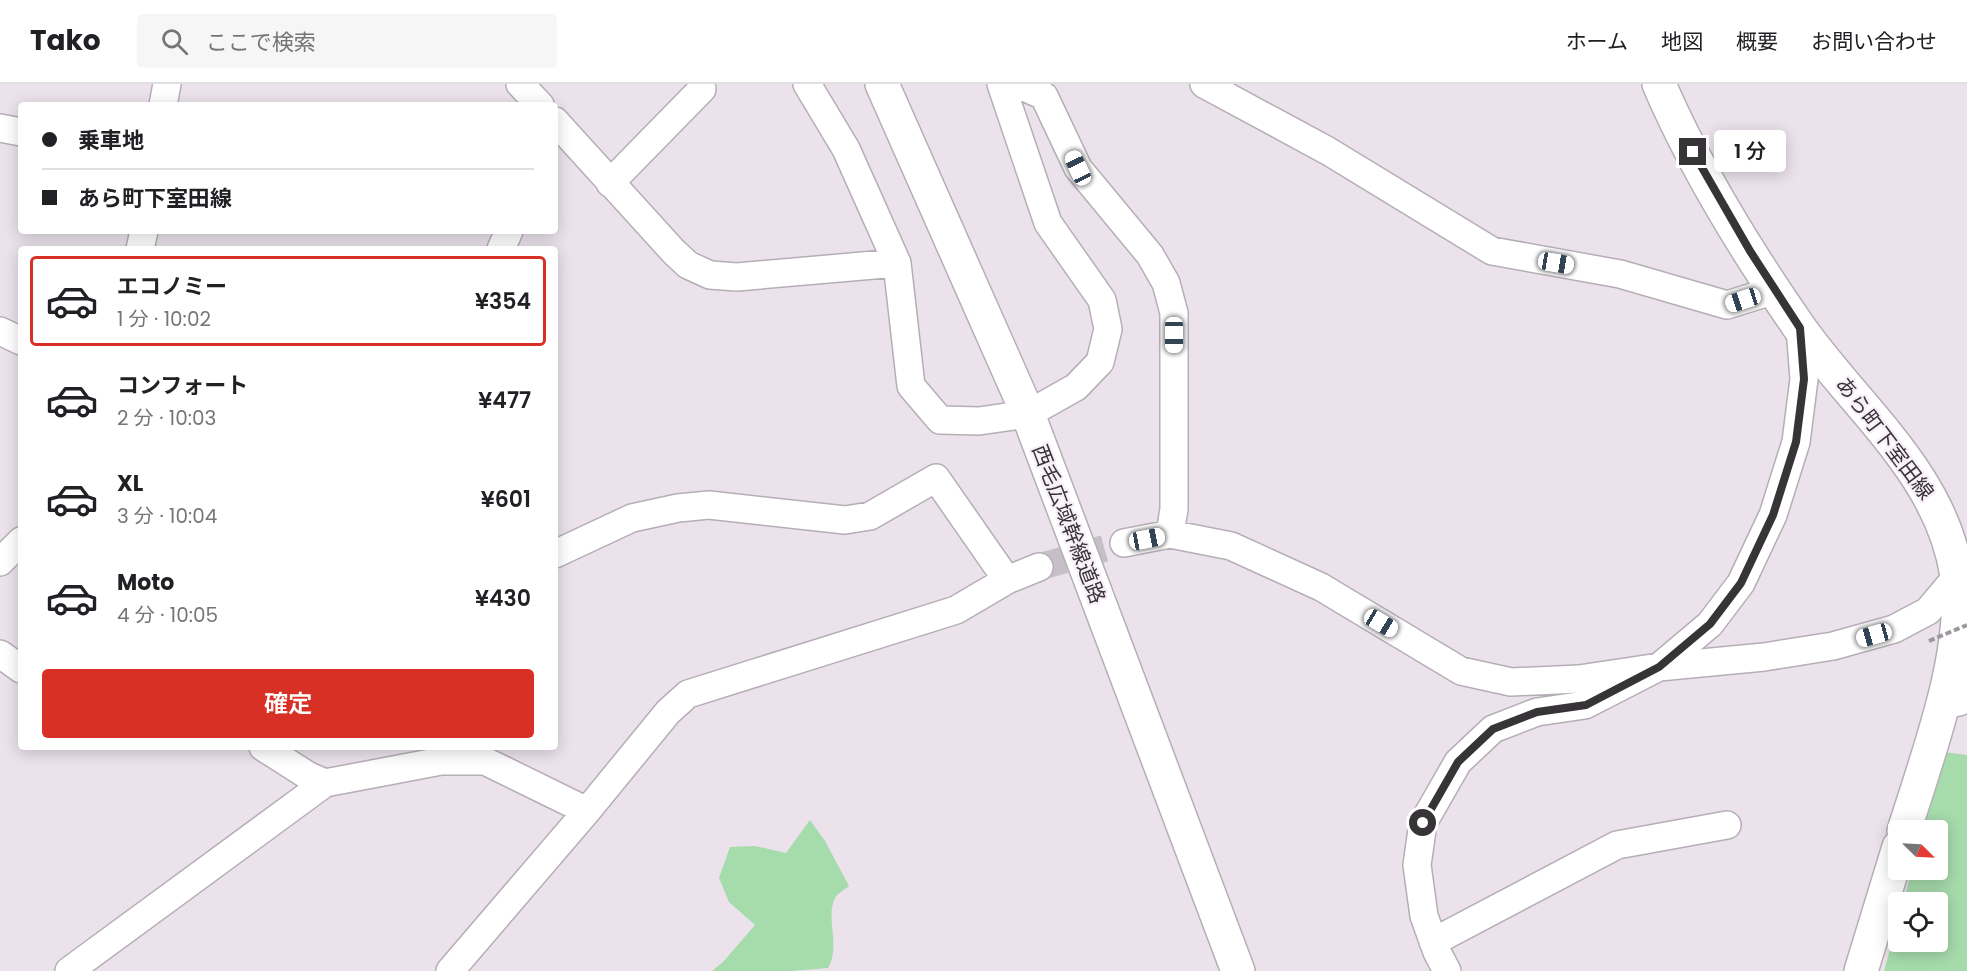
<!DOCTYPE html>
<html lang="ja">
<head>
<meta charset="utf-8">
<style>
	body { margin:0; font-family:Poppins,"Noto Sans JP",sans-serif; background:#f6f6f6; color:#202124; height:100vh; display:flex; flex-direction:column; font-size:22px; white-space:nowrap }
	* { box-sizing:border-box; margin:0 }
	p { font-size:20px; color:#757577 }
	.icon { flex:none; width:33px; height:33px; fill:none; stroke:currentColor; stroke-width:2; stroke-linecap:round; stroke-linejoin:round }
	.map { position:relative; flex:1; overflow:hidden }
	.drawer { position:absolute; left:18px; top:162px; width:540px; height:504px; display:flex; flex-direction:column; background:#fff; border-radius:6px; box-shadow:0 3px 15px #0003 }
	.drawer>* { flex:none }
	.banner { position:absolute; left:18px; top:18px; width:540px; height:132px; border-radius:6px; box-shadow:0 3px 15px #0003; display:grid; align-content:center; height:132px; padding:0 24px; background:#fff }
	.needle { width:39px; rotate:114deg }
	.buttons { position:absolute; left:1888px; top:736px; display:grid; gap:12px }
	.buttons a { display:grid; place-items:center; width:60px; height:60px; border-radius:6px; background:#fff; box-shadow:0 3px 15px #0003; font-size:30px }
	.end { position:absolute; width:27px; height:27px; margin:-14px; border:8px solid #373437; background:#fff; box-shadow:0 0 0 3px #fff }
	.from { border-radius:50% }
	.bubble { position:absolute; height:42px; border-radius:6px; background:#fff; box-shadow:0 3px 15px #0003; font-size:20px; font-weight:600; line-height:42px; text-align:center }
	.car { position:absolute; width:18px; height:36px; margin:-18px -9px; border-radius:8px; box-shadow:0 0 4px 2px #0007; background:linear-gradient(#fff 24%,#345 0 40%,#fff 0 76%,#345 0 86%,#fff 0) }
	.banner b { display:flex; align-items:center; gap:21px; height:57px; font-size:22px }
	.banner b+b { border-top:2px solid #e0e0e0 }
	.banner i { width:15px; height:15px; background:#202124 }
	ul { padding:10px 0 0; list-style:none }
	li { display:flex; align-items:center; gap:18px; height:90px; margin:0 12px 9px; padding:0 12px; border:3px solid transparent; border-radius:6px }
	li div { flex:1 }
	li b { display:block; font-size:22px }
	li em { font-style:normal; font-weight:600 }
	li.active { border-color:#d93025 }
	li>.icon { width:54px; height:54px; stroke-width:1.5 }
	.primary-button { display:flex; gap:12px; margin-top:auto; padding:12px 24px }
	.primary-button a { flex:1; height:69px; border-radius:6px; background:#d93025; color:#fff; font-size:24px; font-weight:600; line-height:69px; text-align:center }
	header { display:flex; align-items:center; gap:36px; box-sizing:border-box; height:84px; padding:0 30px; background:#fff; border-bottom:2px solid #e0e0e0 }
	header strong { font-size:28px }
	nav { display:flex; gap:33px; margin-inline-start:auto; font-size:21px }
	.search { width:420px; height:54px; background:#f6f6f6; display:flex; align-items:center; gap:15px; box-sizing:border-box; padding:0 21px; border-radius:6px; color:#757577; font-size:22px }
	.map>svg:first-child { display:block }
	.green { fill:#a6dbac }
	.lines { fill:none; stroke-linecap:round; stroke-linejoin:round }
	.street-tunnel { stroke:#c7bfc8; stroke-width:27; stroke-dasharray:27 14; stroke-linecap:butt }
	.street-casing { stroke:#b6aeb7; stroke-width:30 }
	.primary-casing { stroke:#b6aeb7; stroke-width:36 }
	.street { stroke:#fff; stroke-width:27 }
	.primary { stroke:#fff; stroke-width:33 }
	.path-bridge { stroke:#9c969d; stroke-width:4; stroke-dasharray:6 3; stroke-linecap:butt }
	.route { stroke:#373437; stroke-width:8 }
	.labels { text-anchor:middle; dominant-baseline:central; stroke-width:4.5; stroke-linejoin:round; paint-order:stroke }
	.street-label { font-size:21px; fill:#373437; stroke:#f8eff9 }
</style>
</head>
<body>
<header>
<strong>Tako</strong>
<div class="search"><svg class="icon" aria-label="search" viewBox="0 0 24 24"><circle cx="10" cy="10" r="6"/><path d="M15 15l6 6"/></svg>ここで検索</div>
<nav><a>ホーム</a><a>地図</a><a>概要</a><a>お問い合わせ</a></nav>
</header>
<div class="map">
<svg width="1967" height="887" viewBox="0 0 1967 887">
	<rect width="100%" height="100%" fill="#ebe2ec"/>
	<path class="green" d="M1944,668L1967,671V887H1884L1899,833V858H1938V819H1903L1912,786H1938V747H1923Z
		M810,736L825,757L849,802C845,805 837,810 835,814C825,833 841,862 828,884L792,887H712L723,878L755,841L729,818L719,794L730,763L755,762L786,769Z"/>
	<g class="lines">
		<path class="street-tunnel" d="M1039,483L1124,459"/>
		<defs>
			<path id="street" d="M520,0L540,21
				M807,0L846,65L897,179L911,302L940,336L979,337L1028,330L1076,303L1100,278L1108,245L1102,216L1048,139L1001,0
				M1017,0L1044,12L1078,84L1150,171L1166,199L1174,229V425L1170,450
				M1204,0L1328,67L1492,167L1620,190L1727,221L1775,206
				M163,21L167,0
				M555,37L674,168L688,181L710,191L737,193L897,179
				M0,44L21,48
				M610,99L702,5
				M140,165L144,147
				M501,165L509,147
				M0,247L21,257
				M1124,459L1170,450L1231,462L1321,503L1461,587L1511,598L1579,595L1659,583L1710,540L1741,499L1773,431L1796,358L1804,295L1800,244
				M555,470L632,434L678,424L709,421L845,436L870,432L936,394L1007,496
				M0,478L21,457
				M0,570L21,585
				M1942,621L1959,618L1967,600
				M263,663L307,691L325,699L441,677H485L587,727
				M1433,858L1617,761L1727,741
				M69,887L325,699
				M450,887L587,727L668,628L688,610L956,526L1007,496L1039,483
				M1447,887L1437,868L1424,832L1417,781L1423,739L1458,678L1493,645L1537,628L1585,621L1659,583L1764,573L1833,562L1894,545L1928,527L1964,484"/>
			<path id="primary" d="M882,0L1028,330L1238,887
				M1659,0C1695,84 1747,168 1799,243C1855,323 1942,390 1957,492C1967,569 1927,673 1904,747
				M1861,887L1899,763"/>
		</defs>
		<use href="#street" class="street-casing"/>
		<use href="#primary" class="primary-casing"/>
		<use href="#street" class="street"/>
		<use href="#primary" class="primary"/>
		<path class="path-bridge" d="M1929,557L1967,541"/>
	</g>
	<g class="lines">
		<path class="route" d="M1423,739L1458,678L1493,645L1537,628L1586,621L1659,583L1710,540L1741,499L1773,431L1796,358L1804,295L1800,244L1750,167L1693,68"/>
	</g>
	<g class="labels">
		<g class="street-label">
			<text transform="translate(1885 354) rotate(53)">あら町下室田線</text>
			<text transform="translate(1069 440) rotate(69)">西毛広域幹線道路</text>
		</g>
	</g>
</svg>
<div class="buttons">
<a><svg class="needle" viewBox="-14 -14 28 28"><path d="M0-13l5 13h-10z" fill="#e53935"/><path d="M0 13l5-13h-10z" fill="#757577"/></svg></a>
<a><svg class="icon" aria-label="locate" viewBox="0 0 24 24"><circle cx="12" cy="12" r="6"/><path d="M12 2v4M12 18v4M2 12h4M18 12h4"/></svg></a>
</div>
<i class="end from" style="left:1423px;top:739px"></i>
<i class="end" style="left:1693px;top:68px"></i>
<div class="bubble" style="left:1714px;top:46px;width:72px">1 分</div>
<i class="car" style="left:1078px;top:84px;rotate:335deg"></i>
<i class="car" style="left:1556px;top:179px;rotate:100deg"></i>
<i class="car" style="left:1743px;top:216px;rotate:252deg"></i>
<i class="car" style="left:1174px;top:251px;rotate:180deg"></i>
<i class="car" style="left:1147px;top:455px;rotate:79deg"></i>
<i class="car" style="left:1381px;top:539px;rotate:121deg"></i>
<i class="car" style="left:1874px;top:551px;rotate:254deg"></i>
<div class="banner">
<b><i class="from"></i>乗車地</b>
<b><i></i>あら町下室田線</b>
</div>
<section class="drawer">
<ul>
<li class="active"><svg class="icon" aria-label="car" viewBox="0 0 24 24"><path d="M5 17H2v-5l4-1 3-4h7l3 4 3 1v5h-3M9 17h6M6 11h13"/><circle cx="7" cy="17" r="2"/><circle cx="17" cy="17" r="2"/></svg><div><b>エコノミー</b><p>1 分 · 10:02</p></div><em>¥354</em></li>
<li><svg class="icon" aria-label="car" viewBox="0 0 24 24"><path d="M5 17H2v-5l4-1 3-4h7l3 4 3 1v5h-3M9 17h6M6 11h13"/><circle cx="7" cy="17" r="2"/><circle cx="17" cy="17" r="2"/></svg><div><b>コンフォート</b><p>2 分 · 10:03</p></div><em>¥477</em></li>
<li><svg class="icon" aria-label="car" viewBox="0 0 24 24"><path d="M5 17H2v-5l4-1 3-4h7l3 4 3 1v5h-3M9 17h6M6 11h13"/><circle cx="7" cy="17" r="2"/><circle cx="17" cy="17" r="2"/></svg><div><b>XL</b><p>3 分 · 10:04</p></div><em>¥601</em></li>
<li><svg class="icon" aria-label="car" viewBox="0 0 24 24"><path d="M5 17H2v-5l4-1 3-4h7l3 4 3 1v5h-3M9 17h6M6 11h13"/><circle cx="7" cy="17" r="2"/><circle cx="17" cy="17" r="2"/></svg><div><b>Moto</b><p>4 分 · 10:05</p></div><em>¥430</em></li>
</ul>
<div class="primary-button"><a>確定</a></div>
</section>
</div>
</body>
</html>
